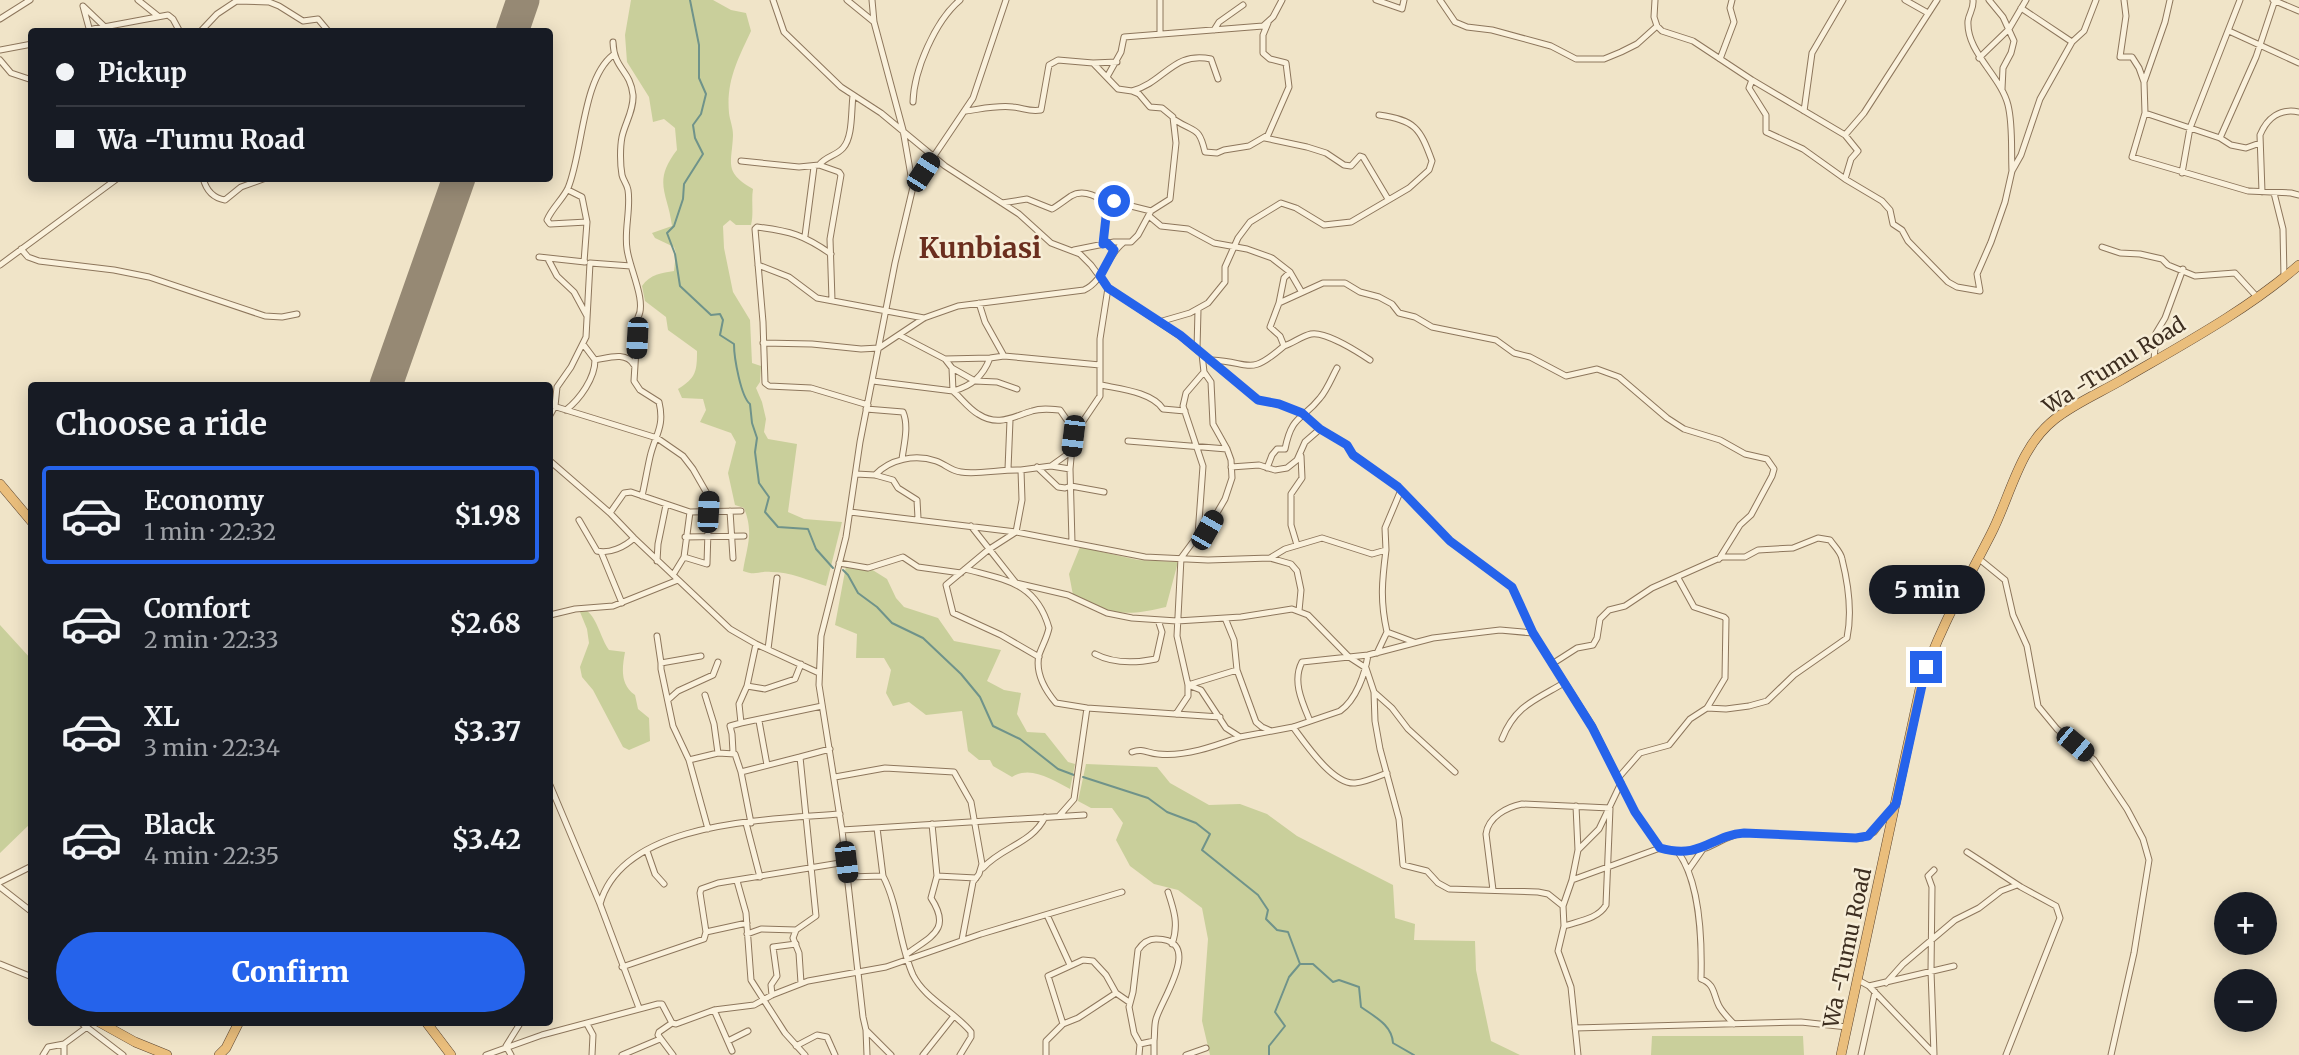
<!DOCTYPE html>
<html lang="en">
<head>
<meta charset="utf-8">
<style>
	body { margin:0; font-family:Merriweather,serif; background:#20242c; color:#f1f3f6; height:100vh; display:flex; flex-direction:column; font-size:26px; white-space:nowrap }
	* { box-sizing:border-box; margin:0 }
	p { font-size:23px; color:#9ea1a6 }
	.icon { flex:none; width:38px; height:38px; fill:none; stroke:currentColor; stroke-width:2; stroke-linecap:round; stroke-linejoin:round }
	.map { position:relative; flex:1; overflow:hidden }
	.panel { position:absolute; left:28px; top:382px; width:525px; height:644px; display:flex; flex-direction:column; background:#171b24; border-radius:7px; box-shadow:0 4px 18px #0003 }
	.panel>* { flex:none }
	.hud { position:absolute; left:28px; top:28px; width:525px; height:154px; border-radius:7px; box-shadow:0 4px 18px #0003; display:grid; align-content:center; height:154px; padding:0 28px; background:#171b24 }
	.tools { position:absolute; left:2214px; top:892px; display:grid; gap:14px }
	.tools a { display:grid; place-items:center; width:63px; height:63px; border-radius:50%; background:#171b24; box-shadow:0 4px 18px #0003; font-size:35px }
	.end { position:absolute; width:32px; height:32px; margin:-16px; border:9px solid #2563eb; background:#fff; box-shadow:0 0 0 4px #fff }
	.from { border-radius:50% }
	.bubble { position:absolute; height:49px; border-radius:24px; background:#171b24; box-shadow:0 4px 18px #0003; font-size:23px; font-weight:800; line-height:49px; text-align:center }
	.car { position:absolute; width:21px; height:42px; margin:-21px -10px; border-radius:9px; box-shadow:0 0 5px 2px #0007; background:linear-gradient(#222 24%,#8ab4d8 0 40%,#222 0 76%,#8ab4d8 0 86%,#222 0) }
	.hud b { display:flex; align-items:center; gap:24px; height:66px; font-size:26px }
	.hud b+b { border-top:2px solid #363941 }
	.hud i { width:18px; height:18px; background:#f1f3f6 }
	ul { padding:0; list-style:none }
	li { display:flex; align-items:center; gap:21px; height:98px; margin:0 14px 10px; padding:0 14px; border:4px solid transparent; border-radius:7px }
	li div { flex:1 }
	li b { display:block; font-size:26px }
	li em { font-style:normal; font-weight:800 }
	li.on { border-color:#2563eb }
	li>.icon { width:63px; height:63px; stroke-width:1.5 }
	h2 { padding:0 28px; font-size:32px; line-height:84px }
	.button { display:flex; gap:14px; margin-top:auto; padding:14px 28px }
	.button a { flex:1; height:80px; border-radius:42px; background:#2563eb; color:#fff; font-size:28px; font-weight:800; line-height:80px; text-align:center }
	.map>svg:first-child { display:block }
	.green { fill:#c9cf9b }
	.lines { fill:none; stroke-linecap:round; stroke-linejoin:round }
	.stream { stroke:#6f938a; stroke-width:2 }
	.runway { stroke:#968974; stroke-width:33 }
	.minor-casing { stroke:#8d765c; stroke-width:7 }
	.trunk-casing { stroke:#5b4430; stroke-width:10 }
	.minor { stroke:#faf1dc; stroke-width:5 }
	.trunk { stroke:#eabe7c; stroke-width:9 }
	.route { stroke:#2563eb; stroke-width:9 }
	.labels { text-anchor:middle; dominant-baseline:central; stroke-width:5; stroke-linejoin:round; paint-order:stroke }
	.street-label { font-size:21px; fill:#3d2e20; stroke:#f7eed8 }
	.district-label { font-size:28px; font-weight:bold; fill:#6b2e1e; stroke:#f7eed8 }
</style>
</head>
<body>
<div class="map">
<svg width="2299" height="1055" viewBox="0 0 2299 1055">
	<rect width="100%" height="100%" fill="#f0e4c8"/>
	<path class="green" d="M631,0H713L731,10L746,13L751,31C738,59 726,81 729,113C730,121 733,127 733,135C732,164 723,172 753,189C751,201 754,213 751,225H736L730,220L723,226L724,248L733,292L750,320L752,363L761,366L760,382L756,388L762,402L766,419L764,432L768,439L797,444L788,512L804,519L842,522L826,586C808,580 790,572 771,572C758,571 756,576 743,571C747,546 754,533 744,508L735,505L728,473L736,442L731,433L700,422L706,410L703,399L682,398L678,389C696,378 697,371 697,351L668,330L666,317L645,301L642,286C650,274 662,273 674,271L676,253L674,247L655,238L652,233L672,226C668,193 652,182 677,150L675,128L664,119L653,122L649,97L627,62L625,35Z
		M1080,547L1138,560L1178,562L1166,607C1125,617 1110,615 1073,595L1069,574Z
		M846,566L871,569L887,579L896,598L904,607L938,618L954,641L1001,650L987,681L1004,690L1021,693L1017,714L1027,732L1045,733L1068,762L1075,764L1070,789C1052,780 1031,765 1012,777L993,766L990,760H979L968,751L962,711L926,715L909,702L893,706L886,693L891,670L884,658H856L857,634L835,625Z
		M587,611C597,618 601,639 609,650L625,652C622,669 620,684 635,695L638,709L649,718L650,741L629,750L623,747L593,690L582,677L580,667L589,643L587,629L580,612Z
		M0,625L31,659L32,822L0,853Z
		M1086,764L1157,767L1170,783L1209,805L1240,804L1267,814L1297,836L1393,885L1395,918L1415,924L1414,940L1475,941L1476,970L1491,1041L1520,1055H1210L1202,1021L1208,939L1202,908L1178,890L1154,884L1130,866L1116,840L1123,823L1112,808H1091L1078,801Z
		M1652,1036H1803L1804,1055H1651Z"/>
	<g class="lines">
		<path class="stream" d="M690,0L699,45V78L706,94L701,114L693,125L695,138L703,154L684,184L683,199L674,226L667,233L675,254L680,286L711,315L720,314L723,320L720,335L734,344C734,358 741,397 750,404L752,423L757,438L755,452L759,483L769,497L765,512L778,527L808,529L816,549L833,568
			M843,570L848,575L858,593L877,607L892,623L923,638L961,674L980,697L993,726L1020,739L1058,769L1074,775
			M1083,777L1148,798L1167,812L1196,823L1210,834L1202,850L1258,895L1268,910L1266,919L1277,930L1288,932L1300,964L1289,977L1275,1012L1285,1026L1269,1046V1055
			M1300,964H1313L1333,982L1339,980L1359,987L1361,1007C1375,1017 1392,1025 1393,1043L1414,1055"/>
		<path class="runway" d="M512,32L523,0
			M386,385L459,178"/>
		<defs>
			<path id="minor" d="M138,0L158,16
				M773,0L784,32L841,87L881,113L945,166L1019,214L1051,243L1080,254L1091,265L1108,288L1180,336L1258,400L1279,404L1302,413L1320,429L1347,445L1353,455L1398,487L1450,541L1512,587L1533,633L1593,727L1635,812L1660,848C1675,852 1691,853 1706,848C1719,843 1730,834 1744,833L1862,838L1874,832L1894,806
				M847,0L874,22
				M872,0L874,22L903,130L913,187
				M1160,0V34
				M1376,0L1402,9L1404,0
				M1440,0L1455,22L1467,27L1492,30L1551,46L1576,59H1604L1621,52L1637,44L1657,26
				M1655,0L1654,17L1657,26L1662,31L1693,41L1752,80L1845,135L1864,113L1937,0
				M1905,0L1928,13
				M1973,0C1974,9 1969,13 1968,21C1966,52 2001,76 2008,105C2013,125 2011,150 2012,171
				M1989,0L2003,17L2014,41L2011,53L2003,68L2002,89
				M2124,0L2126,16L2120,57H2132L2139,68L2144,82
				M2170,0L2165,22L2144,82L2145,113L2132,157L2248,191L2291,193L2299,195
				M2273,0L2299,11
				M237,1L269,2L279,6L303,21L318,19L329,32
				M2021,8L2072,42
				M0,19L30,0
				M89,28L83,6L106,28
				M93,29L168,15L173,19L180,32
				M1214,30L1219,22L1243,5
				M2229,31L2299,63
				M87,32L88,31
				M200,32L217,14L238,0
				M613,42C614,70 630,69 633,95C634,110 625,123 622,137C620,147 620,164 622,175C623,180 627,184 628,190C631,209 624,230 627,249C629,267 647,302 638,317L634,381L640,390L659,402C665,427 655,435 650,457C647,470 645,483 642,496
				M0,50L32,44
				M1979,58L2009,29L2026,0
				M1720,59L1734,22L1730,8L1732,0
				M0,60L11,73L32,80
				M1093,63L1117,62
				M1107,77L1121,52L1124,37L1263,26L1273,17L1282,0
				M1752,80L1749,88L1766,115V132L1803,149L1845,179L1882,201L1890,210L1893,224L1902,230L1908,241L1948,282L1957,287L1980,291L1977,274L1991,242L2005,202L2012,171L2021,155L2040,99L2072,42L2084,31L2096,0
				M1132,91C1165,82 1173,51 1211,59L1218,79
				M913,102C914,70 935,21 960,0
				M966,111C981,109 998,105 1013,107C1024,108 1029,112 1041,110L1049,65L1058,60L1093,63L1118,89L1132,91L1139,94L1150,107L1162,108L1173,117L1176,143L1170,199L1151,211L1138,235L1131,242H1114L1074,250
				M1804,111L1812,53L1843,0
				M2145,113L2220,138L2231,145L2246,148L2260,143
				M1175,120C1195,133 1199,126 1205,152L1217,153L1224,150L1249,146L1268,135L1289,87L1286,63L1270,59L1263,53V35L1268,23
				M1845,135L1858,151L1851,159L1845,179
				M1265,138L1307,147L1326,153L1344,165L1351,166L1360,156L1363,157L1388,199
				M2220,138L2256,57L2275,0
				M741,161L799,167L819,165C826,156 836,156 843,148C853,137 851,111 853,96
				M819,165L839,172L841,175L830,239L832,300
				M2182,173L2190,128L2240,0
				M203,178C206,190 213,198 225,200L241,187L266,178
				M568,190L582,197L587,222L584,262
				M2262,192L2260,135C2267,118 2280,108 2299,112
				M2274,193L2283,229L2284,277
				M1103,199L1151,211
				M1002,203L1027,199L1052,209C1059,205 1065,200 1071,196C1083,189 1102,196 1107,208L1103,244
				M1149,216L1161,226L1188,229L1214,243L1247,249L1272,258L1290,272L1301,291
				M587,222L550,224L547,220C552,208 563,199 568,188C583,152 582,79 613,55
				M805,236L814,167
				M2102,247L2120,253L2140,254L2162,259L2168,265L2195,276L2235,273L2257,297
				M21,249L28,257L39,261L114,270L149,277L265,316L282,317L297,314
				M831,254C804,235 790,231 757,227L755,229L763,322L765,383L769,386L811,388L868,405
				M539,257L585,262
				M548,259L557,276L574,292L587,316
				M0,265L118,178
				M758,265L789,277L817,298L924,318
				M979,303L985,322L1004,356
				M1279,303L1284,278L1290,272
				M1159,322L1190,313L1208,303L1225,282V267L1238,238L1250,222L1281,203L1296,208L1324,225L1351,222L1409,188L1429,170L1432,161C1420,128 1415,120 1379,115
				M899,335L945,359L990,358L1004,356L1100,365
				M763,343L812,344L861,349L879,348L924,318L958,306L1084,290C1104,281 1106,256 1123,243
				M583,344L595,360C608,358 626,351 634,365
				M1284,346C1293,343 1302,336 1311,334C1325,331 1358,352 1370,360
				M1197,349L1198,310
				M945,359L952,368L953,391C961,398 969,409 978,414C998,427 1012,417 1032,411C1041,408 1050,409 1060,410L1069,423L1073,436
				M1212,360C1252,362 1248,377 1284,346L1280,336L1270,327L1279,303L1323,283H1345L1360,292L1379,297L1392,304L1399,313L1415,317L1432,327L1496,340L1514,353L1530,357L1566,376L1597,369L1619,377L1667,418L1684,429L1720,440L1745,454L1767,459L1774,469L1772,476L1751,515L1740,525L1719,559
				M2154,361L2156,333L2165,318L2183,269
				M952,368L975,381L997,382L1017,389
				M873,381L953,391C972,386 983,376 990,358
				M1101,385C1120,389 1152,392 1163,409L1185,411
				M550,405L657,438L683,456L693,469L709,497L707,564L684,557
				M866,409L903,412C909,426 904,444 902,459
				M566,410C580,399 595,378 595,360
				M550,415L555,406L557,387L571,367L586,337L590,263L631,266
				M1128,441L1227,449
				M550,461L610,513L634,538L730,629L756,644L819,673
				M1051,466L1072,451
				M1037,467L1058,487L1065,488L1071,486L1104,492
				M1231,467L1259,465L1275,470L1287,468L1297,460L1305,442L1320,429
				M1267,468L1272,455L1277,449H1285C1292,414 1302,421 1320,398C1327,390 1332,377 1337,368
				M1008,469L1010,420
				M856,474L875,475L893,480L898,488L917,500L918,518
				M875,475C890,459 915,454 936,461C945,464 951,471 961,472C976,475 1003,469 1021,470
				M730,511L733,558
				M850,512L1016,532L1145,557L1208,560L1270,558L1291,564L1297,571L1301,590L1299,611
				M610,513L624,493L631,492L690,512L741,511
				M579,520L597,551C609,554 625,547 634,538
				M971,526L1016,583L1068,595L1107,613L1132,618L1177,621L1241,617L1292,609L1308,615L1349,657L1366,668L1374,692L1375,721L1380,749L1399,819L1403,865L1427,871L1438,883L1449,889L1538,892L1548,894L1563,906
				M1198,535L1207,530L1225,499L1232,478L1231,460L1227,449L1213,424L1211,382L1204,372L1202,354
				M685,537L744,536
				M1072,542L1070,469L1073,436L1100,396V339L1108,288
				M1297,545L1291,525V494L1302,478L1301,456
				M601,552L622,603
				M1270,558L1285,549L1322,538L1372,554L1386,550L1385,528L1401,490
				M1978,558L2005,580L2013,615L2027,646L2038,706L2057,729L2094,760L2127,809L2143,839L2149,860L2134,953L2111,1055
				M657,561L658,544L666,505
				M839,563L868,568L903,557L918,567L961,573
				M965,569C1005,580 1036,582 1049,628C1047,638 1042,646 1039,655C1035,673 1045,690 1056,703L1087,708L1220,717
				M673,575L684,557L690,512
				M550,615L575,609L613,606L678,580
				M1387,632L1414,642
				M657,636L661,663
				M768,649L777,578
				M1377,653L1387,632C1380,601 1382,581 1386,550
				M1095,654C1114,664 1136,663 1156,659L1162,632L1158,620
				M701,656L661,663V669L673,726L689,760L708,829
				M1039,657L1001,635L953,613L946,585L988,550L1016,532L1022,500L1021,470L1051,466L1070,469
				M1552,664L1577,648L1593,645L1597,638L1600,619L1609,610L1625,606L1652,588L1722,557H1745L1758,550L1793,548L1818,538L1830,540C1834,546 1841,552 1842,559C1848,583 1852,614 1847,638L1794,675L1767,701L1749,706L1726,709L1707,708
				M1237,670L1256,722L1262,727L1271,731
				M1188,685L1201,690L1226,728L1240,737L1293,727L1340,711C1356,700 1365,674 1368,655
				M1188,685L1237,670L1234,640L1225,618
				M747,686L765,689L795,679L801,664
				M1374,692L1392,708L1408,729L1455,772
				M705,695L714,724L718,753
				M668,700L678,691L713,675L718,662
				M1176,714L1188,696V685L1177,636L1181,558L1198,535L1203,466L1183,406L1186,393L1204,372
				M759,721L767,765
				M1310,721C1302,702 1292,681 1302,662L1368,655L1433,638L1500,630L1533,633
				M741,723L822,706
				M1293,727C1305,743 1333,785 1355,783C1365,782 1377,777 1387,773
				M1502,739C1515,706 1535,700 1564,683
				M733,752L732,734L730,726L741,723L739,704L747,686L756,644
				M1132,752C1143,748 1147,753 1158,754C1185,757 1215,746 1240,737
				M689,760L718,753L735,754L741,772L751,823
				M741,772L800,757
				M835,777L885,768L954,772L971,802L982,864L979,874L973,882L962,940
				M1619,777L1640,753L1669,745L1690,719L1707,708L1725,678L1726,619L1724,617L1694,607L1678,578
				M550,785L600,904L639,1008
				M1576,806L1578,850L1572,880L1563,906L1564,926L1558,951L1571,987L1578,1055
				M1059,816L1074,799L1087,708
				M746,823L760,877
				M877,828L883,876
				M842,830L1084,815
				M1578,850L1599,829L1621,783
				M647,851L655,874L664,884
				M1678,852C1700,882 1702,942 1701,979C1715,984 1713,994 1719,1006C1723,1013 1729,1019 1734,1024
				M1967,852L2021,887L2056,906L2060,918L2006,1055
				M983,868C1001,847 1032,844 1045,817
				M1689,869L1703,849
				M1934,870L1928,876L1932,887L1931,971L1934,1054
				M937,876L976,878
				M848,877L883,876C899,907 899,944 913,975C925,999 955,1012 971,1032V1037L960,1055
				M1572,880L1660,848
				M737,881L746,913L751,980L785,1033L805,1055
				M0,882L32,866
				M0,887L32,912
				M1493,890L1486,834C1488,817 1507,807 1522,804L1610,808
				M1168,892C1174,910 1179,925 1172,944
				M600,904C623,820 770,820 840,814
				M1047,915L1070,965
				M1564,926C1579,921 1598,919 1606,905L1610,808
				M796,930L793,938L799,953L801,983
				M706,932L747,923
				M747,934L761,929L796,930L816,916L800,757L830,749
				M907,954C931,936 952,930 931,898L937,876L932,824
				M0,964L32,977
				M622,967L704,939L706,932L700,893L701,889L718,883L846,862
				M1858,980L1869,986L1933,1053
				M1886,983L1903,964L1955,920L1979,908L2001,891L2017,885
				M1869,986L1954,966
				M772,995L771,985L777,976L773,947L796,944
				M714,1010L732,1051
				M80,1022L123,1055
				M672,1023L659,1032L658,1035L673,1055
				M587,1024L593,1035L592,1055
				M1063,1024L1048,976L1083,960L1093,961L1106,975L1116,993L1129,1002
				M1575,1028L1801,1022L1847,1027
				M866,1030L867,1055
				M728,1041L748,1031
				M1154,1041V1055
				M796,1046L817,1035L827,1037L835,1055
				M43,1055L48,1047L64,1044L87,1027
				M64,1055V1044
				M486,1055L542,1035L658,1004H662L672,1023L676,1024L714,1010L754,1005L772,995L808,981L886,967L981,934L1122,892
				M511,1055L506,1046L521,1022
				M622,1055L660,1039
				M891,1055L866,1030L863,1017L842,830L819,685L821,636L846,537L860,442L895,263L913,187L973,98L1006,0
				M923,1055L954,1016
				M1046,1055V1041L1063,1024L1078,1018L1116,993
				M1139,1055L1140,1044L1134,1033L1129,1007L1133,992L1138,950C1142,944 1148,939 1156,939C1205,939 1161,1000 1156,1019C1154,1026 1155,1034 1154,1041L1140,1044
				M1186,1055L1206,1048
				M1861,1055L1875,992"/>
			<path id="trunk" d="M0,484L32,522
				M99,1022L135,1042L167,1055
				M426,1022L451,1055
				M219,1055L226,1048L239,1022
				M1841,1055L1921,684C1938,631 1966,583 1991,534C2011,495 2019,447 2055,419C2074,404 2099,393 2120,381C2180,346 2246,311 2299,265"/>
		</defs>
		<use href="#minor" class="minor-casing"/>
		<use href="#trunk" class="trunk-casing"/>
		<use href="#minor" class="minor"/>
		<use href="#trunk" class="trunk"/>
	</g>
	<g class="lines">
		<path class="route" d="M1114,201L1100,198L1107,208L1103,244L1107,243L1114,250L1100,276L1108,288L1180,335L1258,400L1279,404L1302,413L1320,429L1347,445L1353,455L1398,487L1450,541L1512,587L1533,633L1592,727L1635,812L1660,848C1702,860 1711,835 1744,833L1856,838L1868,836L1896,804L1926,667"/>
	</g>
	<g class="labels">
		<g class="street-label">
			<text transform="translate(2114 365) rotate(-32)">Wa -Tumu Road</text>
			<text transform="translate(1847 948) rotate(-78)">Wa -Tumu Road</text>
		</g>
		<g class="district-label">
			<text x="980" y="248">Kunbiasi</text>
		</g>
	</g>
</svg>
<div class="tools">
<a>+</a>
<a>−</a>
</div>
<i class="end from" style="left:1114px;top:201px"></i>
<i class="end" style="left:1926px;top:667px"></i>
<div class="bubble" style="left:1869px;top:565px;width:116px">5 min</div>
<i class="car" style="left:923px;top:172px;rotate:33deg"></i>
<i class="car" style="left:637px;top:338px;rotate:183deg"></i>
<i class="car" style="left:1073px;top:436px;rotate:187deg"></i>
<i class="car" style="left:708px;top:512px;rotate:3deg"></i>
<i class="car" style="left:1207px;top:530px;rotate:30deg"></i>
<i class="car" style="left:2075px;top:744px;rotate:130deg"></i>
<i class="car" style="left:846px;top:862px;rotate:173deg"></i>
<div class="hud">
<b><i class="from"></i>Pickup</b>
<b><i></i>Wa -Tumu Road</b>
</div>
<section class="panel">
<h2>Choose a ride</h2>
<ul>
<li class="on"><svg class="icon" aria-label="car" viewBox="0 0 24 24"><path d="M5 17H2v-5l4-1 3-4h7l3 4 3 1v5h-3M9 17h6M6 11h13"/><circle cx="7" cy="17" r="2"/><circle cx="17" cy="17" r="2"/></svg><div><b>Economy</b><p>1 min · 22:32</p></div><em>$1.98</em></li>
<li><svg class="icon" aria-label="car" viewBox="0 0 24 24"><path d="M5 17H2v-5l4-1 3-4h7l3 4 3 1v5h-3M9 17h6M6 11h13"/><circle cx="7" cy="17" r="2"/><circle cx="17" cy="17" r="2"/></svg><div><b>Comfort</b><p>2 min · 22:33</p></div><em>$2.68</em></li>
<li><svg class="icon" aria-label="car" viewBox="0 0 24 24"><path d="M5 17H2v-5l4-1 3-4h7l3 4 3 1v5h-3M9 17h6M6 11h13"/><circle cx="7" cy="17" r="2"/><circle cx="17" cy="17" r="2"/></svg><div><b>XL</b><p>3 min · 22:34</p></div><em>$3.37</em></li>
<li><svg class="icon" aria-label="car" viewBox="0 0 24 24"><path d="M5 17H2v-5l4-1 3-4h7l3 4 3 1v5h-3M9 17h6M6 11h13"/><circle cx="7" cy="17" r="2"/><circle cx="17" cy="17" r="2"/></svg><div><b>Black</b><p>4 min · 22:35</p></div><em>$3.42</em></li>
</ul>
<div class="button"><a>Confirm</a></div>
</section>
</div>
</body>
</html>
